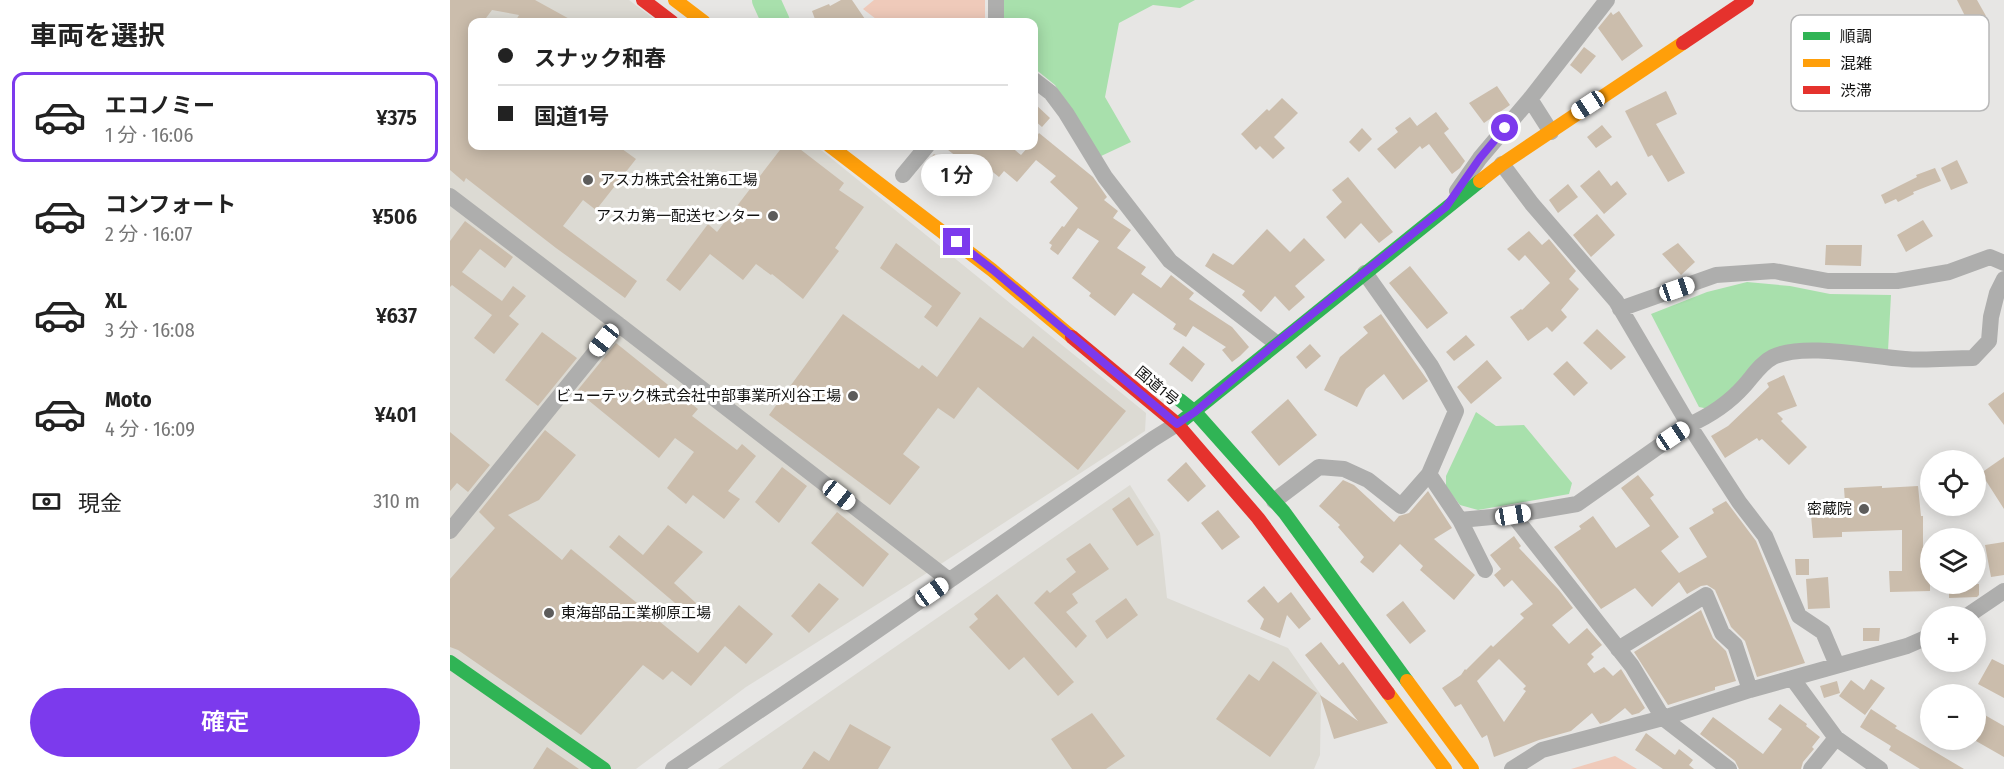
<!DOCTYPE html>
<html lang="ja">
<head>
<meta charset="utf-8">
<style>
	body { margin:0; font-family:"Fira Sans Condensed","Noto Sans JP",sans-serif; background:#f2f2f2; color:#222; height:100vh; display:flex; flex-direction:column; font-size:22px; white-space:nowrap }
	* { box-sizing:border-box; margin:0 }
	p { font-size:20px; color:#767676 }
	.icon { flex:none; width:33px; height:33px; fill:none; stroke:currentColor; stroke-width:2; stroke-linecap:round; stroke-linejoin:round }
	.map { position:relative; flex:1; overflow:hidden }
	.drawer { display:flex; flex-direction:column; background:#fff; width:450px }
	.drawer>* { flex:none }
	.top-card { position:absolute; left:18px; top:18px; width:570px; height:132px; border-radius:12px; box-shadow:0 3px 15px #0003; display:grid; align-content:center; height:132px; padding:0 30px; background:#fff }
	.fabs { position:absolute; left:1470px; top:450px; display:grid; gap:12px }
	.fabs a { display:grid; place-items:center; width:66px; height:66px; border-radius:50%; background:#fff; box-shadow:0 3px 15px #0003; font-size:30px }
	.end { position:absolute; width:27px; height:27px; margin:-14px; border:8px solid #7c3aed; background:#fff; box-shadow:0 0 0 3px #fff }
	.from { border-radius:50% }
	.bubble { position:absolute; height:42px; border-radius:21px; background:#fff; box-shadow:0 3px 15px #0003; font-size:20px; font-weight:600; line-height:42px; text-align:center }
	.car { position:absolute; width:18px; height:36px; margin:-18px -9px; border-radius:8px; box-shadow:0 0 4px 2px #0007; background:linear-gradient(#fff 24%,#345 0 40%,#fff 0 76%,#345 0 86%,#fff 0) }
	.top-card b { display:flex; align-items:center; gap:21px; height:57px; font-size:22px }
	.top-card b+b { border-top:2px solid #e0e0e0 }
	.top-card i { width:15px; height:15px; background:#222 }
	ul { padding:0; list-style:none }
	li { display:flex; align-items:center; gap:18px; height:90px; margin:0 12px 9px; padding:0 18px; border:3px solid transparent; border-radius:12px }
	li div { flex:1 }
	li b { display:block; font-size:22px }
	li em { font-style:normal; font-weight:600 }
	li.on { border-color:#7c3aed }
	li>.icon { width:54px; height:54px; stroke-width:1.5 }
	h2 { padding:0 30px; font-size:27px; line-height:72px }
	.pay { display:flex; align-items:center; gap:15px; height:66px; padding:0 30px; font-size:22px }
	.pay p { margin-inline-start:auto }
	.button { display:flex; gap:12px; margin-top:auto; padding:12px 30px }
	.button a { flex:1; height:69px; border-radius:36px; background:#7c3aed; color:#fff; font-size:24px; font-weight:600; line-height:69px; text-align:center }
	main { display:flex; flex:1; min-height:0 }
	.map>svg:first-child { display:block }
	.built { fill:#dcdad3 }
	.green { fill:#efcaba }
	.water { fill:#a8e0ac }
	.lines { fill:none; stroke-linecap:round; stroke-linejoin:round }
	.river { stroke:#a8e0ac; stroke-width:28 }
	.building { fill:#cbbdac; fill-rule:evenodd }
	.street { stroke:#aeaead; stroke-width:16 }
	.fast { stroke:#30b455; stroke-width:14 }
	.slow { stroke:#ff9f0a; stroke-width:14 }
	.jam { stroke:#e5322d; stroke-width:14 }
	.route { stroke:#7c3aed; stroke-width:8 }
	.poi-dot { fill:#5d5c5b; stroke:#fff; stroke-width:2 }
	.labels { text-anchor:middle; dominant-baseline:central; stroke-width:6; stroke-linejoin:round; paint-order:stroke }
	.poi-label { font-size:15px; fill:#121211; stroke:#fff; text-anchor:end }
	.street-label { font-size:15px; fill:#121211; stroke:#fff }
	.key { fill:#fff; stroke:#b8b8b8; stroke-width:1.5 }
	.key-label { font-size:16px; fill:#121211 }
</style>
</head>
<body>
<main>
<section class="drawer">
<h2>車両を選択</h2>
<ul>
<li class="on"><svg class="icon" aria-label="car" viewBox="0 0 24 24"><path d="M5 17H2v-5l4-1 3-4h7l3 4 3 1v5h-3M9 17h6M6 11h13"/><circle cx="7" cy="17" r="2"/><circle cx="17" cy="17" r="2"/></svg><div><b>エコノミー</b><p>1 分 · 16:06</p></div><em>¥375</em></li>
<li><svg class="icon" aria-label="car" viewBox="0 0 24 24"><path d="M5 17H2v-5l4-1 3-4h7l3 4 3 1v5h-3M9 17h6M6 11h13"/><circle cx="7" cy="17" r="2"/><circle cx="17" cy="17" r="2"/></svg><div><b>コンフォート</b><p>2 分 · 16:07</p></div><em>¥506</em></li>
<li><svg class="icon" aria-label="car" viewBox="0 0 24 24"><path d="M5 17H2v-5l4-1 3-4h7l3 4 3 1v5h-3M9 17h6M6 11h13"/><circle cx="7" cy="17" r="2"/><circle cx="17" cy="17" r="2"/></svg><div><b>XL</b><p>3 分 · 16:08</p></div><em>¥637</em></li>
<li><svg class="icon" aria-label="car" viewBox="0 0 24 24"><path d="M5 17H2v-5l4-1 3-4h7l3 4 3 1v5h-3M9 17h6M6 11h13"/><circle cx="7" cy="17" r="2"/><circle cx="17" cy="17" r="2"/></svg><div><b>Moto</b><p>4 分 · 16:09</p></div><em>¥401</em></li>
</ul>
<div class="pay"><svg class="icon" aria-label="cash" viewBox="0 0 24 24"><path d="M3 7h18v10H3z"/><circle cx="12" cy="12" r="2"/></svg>現金<p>310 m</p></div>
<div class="button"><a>確定</a></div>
</section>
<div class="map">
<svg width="1554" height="769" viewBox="0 0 1554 769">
	<rect width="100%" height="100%" fill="#e7e6e4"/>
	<path class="built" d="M0,0H179L208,22H22V146H366L696,413L695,431L480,571L296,687L186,769H0Z
		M680,485L710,533L717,598L838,648L871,695L870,755L864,769H268Z"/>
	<path class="green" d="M424,0H535V20L459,18L452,22H430L413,9Z
		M1165,756L1187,769H1121Z"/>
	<path class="water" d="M552,0H745L730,8L703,5L669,23L655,97L681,142L649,157L605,85L584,68V22H552Z
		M1297,282L1340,286L1380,294L1441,295L1438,351L1330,347L1269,411L1249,407L1201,314L1257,292Z
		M1026,412L1046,426L1074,425L1122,483L1119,494L1028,510L1010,505L996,487V476Z"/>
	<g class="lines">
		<path class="river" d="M316,0L326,22"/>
	</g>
	<path class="building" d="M0,0H85L125,22H65L69,15L42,10L33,22H22V146H168L186,159L146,210L133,200L113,226L187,281L175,298L106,248L16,178L14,182L0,170Z
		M391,0H402L417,22H366L362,11L379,4L380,6Z
		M1507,0H1527L1536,16L1519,24Z
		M1169,11L1193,46L1172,61L1148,28L1161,12L1163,15Z
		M1134,47L1146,56L1131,74L1120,65Z
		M1047,86L1060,105L1034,123L1019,103Z
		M1216,91L1227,114L1206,124L1235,173L1218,182L1202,155L1198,157L1175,111Z
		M832,98L848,113L824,137L835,148L823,159L810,146L806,150L791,134L817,109L819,111Z
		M584,103L600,118L592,127L584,120Z
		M986,112L999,129L994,133L1015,161L1010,168L1002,174L979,144L972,149L970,146L945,169L927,149L948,132L945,128L960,117L967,126Z
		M1152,125L1162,137L1146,148L1137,137Z
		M912,128L922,139L909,152L899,142Z
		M589,133L643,177L657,197L654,200L668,211L663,218L681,230L667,248L696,267L691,274L711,288L721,275L744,293L739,299L782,327L799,347L790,356L782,362L772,350L776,347L743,326L736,337L723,329L726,324L683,293L665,316L639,296L641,293L622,278L649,241L628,228L608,255L600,249L602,245L599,243L612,226L614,227L628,208L600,182L606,176L586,160L567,182L554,171L549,177L523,156L516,164L493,146H560L571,155L579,146H584V140Z
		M333,146H346L394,183L389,190L414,207L385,248L389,251L353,299L322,274L321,275L306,264L293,280L260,254L230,291L216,280L258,224L267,232Z
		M484,154L500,165L491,178L474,166Z
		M1507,160L1518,183L1501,190L1491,168Z
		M1485,168L1491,181L1463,192L1464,194L1448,202L1446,199L1435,204L1431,195L1467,177L1466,175Z
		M1149,170L1161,186L1167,181L1177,194L1154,214L1130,186Z
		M898,177L943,232L929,243L911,223L895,239L876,217L892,202L882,190Z
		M1118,184L1128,197L1108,213L1099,200Z
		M1147,214L1165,235L1141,257L1123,235Z
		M1473,220L1483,236L1456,252L1447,235Z
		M15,221L63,257L55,268L30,249L12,272L52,301L63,286L76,296L59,316L69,324L44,354L24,338L42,315L2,285L0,287V241Z
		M817,229L840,252L854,238L875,260L845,286L855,297L839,311L825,296L811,312L792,295L795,291L755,266L763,253L783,265Z
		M1079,231L1092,245L1099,239L1126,271L1119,279L1129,289L1111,310L1117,317L1102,332L1097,327L1078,341L1060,317L1071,309L1072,310L1100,283L1075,255L1069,261L1057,249Z
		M446,243L511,293L487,327L474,317L482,306L430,268Z
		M1228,243L1245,262L1231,275L1212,254Z
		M1376,245H1412L1411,266L1375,265Z
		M960,266L998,313L977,329L939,283Z
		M393,314L469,369L472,365L487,377L530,317L573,348L583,336L676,411L628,470L528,387L504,419L488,408L453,454L470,467L440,505L319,415Z
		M931,314L978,381L953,400L934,374L916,389L907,407L874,390L890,357L918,333L913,327Z
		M1147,329L1176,357L1161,370L1133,343Z
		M92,332L127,358L88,406L55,380Z
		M1016,335L1025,345L1004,361L996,352Z
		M166,343L248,409L242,416L287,450L292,444L306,456L278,491L290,499L274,519L243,495L236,504L217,488L244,452L225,438L209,458L127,391Z
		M860,344L871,356L856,369L846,357Z
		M733,346L755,364L742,382L719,364Z
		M1037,360L1052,378L1021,404L1007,387Z
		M1117,361L1138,383L1124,396L1103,374Z
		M1334,375L1347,406L1327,413L1333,419L1331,421L1357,447L1339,465L1312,439L1309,441L1307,438L1275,458L1261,436L1278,426L1319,387L1317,383Z
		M1554,392V425L1538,404Z
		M838,399L867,435L829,466L801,432Z
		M95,430L126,455L89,500L58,515L112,560L121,549L248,653L289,605L323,634L296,664L275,646L241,686L222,671L213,680L193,665L131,735L8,650L0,647V579L45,528L29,512Z
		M0,432L40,465L18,492L7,483L0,491Z
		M1554,457V509L1531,473Z
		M736,462L756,486L738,502L717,480Z
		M332,467L357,486L329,523L305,502Z
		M1188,475L1204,495L1200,498L1229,537L1211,551L1229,573L1257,557L1239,528L1264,513L1262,509L1276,501L1306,541L1355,663L1307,677L1295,641L1281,627L1265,590L1257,585L1251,586L1237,594L1229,582L1202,607L1185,588L1151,609L1104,547L1131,529L1129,526L1143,516L1166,548L1200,526L1171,488Z
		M893,480L904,485L944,522L949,516L959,513L978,491L1002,528L984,539L1025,575L1004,600L970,570L973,566L950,544L923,573L910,562L914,557L888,527L890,525L869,506Z
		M1432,486V488L1468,486L1471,516H1473V571H1480V591L1440,592L1439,571H1452V530L1392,532V537L1363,538L1360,504L1395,502L1394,488Z
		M679,497L704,535L687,546L662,509Z
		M768,510L790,537L772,550L751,523Z
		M387,512L439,554L413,587L361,543Z
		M218,525L253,552L224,583L246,603L238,614L159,547L169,535L193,555Z
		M1064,536L1071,546L1069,548L1109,590L1123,608L1102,625L1119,644L1137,628L1152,645L1141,654L1144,657L1137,664L1144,673L1154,667L1163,676L1171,669L1195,708L1189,713L1182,715L1175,708L1159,721L1150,724L1142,713L1121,731L1089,740L1044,757L1037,735L1032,738L1011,704L1005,707L992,688L1011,675L1015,669L1016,670L1041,645L1043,647L1074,618L1070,614L1083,604L1062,580L1054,587L1044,575L1051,569L1040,555ZM1049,659L1076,686L1073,689L1076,691L1054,722L1027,681Z
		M1554,542V575L1541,577L1535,545Z
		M640,543L659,569L622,594L628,603L616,612L637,636L626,648L584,603L597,590L600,593L626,572L616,559Z
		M1345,559H1359V575H1346Z
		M1378,577L1380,608L1358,609L1356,579Z
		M369,583L389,599L359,633L341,616Z
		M1499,584H1529V595L1527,597L1499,598Z
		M814,586L828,603L841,592L861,619L849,629L837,615L830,638L810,629L814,619L797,601Z
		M547,594L624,682L608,696L574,657L559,670L519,627L528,619L524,614Z
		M676,598L688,615L657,639L645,621Z
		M953,601L976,631L960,644L936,615Z
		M1251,610L1263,638L1276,651L1286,681L1265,687V690L1218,705L1184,652Z
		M1413,628H1430L1429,641H1413Z
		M871,642L889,665L893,662L938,723L884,739L870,695L908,721L855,655Z
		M1542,659L1554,665V698L1528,684Z
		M823,661L867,693L820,757L766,719L799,674L809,681Z
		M1421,679L1435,688L1415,715L1389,696L1401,680L1414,690Z
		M1387,681L1390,693L1374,698L1370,686Z
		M1330,704L1357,724L1356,726L1370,737L1362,747L1364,749L1353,762L1351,769H1289L1285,761L1250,734L1263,717L1313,754L1332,729L1318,719Z
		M1421,709L1447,726L1445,728L1514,769H1470L1439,750L1441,746L1410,727Z
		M1526,710L1554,726V757L1526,741Z
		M642,713L675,756L656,769H622L601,739Z
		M400,724L441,747L428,769H352L364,751L379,761Z
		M1196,733L1225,755L1229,749L1243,760L1239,765L1244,769H1213L1185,750Z
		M97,747L129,769H83Z"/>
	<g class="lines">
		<path class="street" d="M546,0V22
			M584,80L601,93L616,113L655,177L720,261L826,343
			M1080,99L1101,132
			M453,175L477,146
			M1007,191L1030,158L1080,99L1157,0
			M0,196L168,324L499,580
			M915,273L981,366L1006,411L979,474L1010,520L1063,515L1127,504L1239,425L1166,301L1082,204L1052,164
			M1170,309L1266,275L1324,271L1378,281H1447L1499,272L1540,257L1554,263
			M824,501L869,467L894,469L918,480L951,506L979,474
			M1063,515L1182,666L1213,718L1279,769
			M1010,520L1035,570
			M0,531L168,324
			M1517,616L1554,591
			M1168,649L1256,595L1272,633L1285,645L1300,690
			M1387,665L1373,632L1349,616L1315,536L1289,502L1239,425C1259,416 1279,403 1294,386C1303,376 1311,363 1323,357C1355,342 1420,357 1455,359C1477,361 1500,358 1523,358L1539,341L1541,317L1547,293L1554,279
			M1342,678L1386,738L1430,769
			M223,769L396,652L703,439L727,424
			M1062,769L1092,750L1213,718L1300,690L1457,646L1480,636
			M1361,769L1386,738"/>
		<path class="fast" d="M730,400L745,412L834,512L957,681
			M732,421L1030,181
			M0,662L154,769"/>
		<path class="slow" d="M225,0L254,22
			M380,146L542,270L622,337
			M1030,181L1052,164L1233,43
			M957,681L1022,769
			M938,693L995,769"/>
		<path class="jam" d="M193,0L222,22
			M1233,43L1297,0
			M622,337L727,424L808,518L938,693"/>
	</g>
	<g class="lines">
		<path class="route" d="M507,242L543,270L727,424L745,412L826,343L996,207L1030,158L1055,128"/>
	</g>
	<g class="poi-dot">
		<circle cx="138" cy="180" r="6"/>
		<circle cx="323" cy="216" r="6"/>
		<circle cx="403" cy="396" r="6"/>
		<circle cx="1414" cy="509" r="6"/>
		<circle cx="99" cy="613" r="6"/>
	</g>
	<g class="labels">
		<g class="poi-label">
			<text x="150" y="180" text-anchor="start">アスカ株式会社第6工場</text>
			<text x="311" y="216">アスカ第一配送センター</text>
			<text x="391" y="396">ビューテック株式会社中部事業所刈谷工場</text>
			<text x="1402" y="509">密蔵院</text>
			<text x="111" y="613" text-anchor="start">東海部品工業柳原工場</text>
		</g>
		<g class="street-label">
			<text transform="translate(707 386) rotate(40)">国道1号</text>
		</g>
	</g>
	<rect x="1341" y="15" width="198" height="96" rx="9" class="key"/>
	<rect x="1353" y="32" width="27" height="8" fill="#30b455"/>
	<rect x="1353" y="59" width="27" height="8" fill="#ff9f0a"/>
	<rect x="1353" y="86" width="27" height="8" fill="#e5322d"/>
	<g class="key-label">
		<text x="1390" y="42">順調</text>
		<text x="1390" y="69">混雑</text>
		<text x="1390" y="96">渋滞</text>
	</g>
</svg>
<div class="fabs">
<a><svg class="icon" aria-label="locate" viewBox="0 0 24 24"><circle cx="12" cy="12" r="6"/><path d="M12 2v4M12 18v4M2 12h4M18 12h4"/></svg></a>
<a><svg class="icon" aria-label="layers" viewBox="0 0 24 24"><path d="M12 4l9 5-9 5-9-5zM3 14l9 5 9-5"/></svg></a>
<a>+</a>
<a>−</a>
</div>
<i class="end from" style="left:1055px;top:128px"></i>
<i class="end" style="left:507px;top:242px"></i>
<div class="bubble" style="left:471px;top:154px;width:72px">1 分</div>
<i class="car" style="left:1138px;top:105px;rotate:237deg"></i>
<i class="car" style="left:1227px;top:289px;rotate:71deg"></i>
<i class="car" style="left:154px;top:340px;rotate:219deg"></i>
<i class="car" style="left:1223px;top:436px;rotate:56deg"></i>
<i class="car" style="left:389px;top:495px;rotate:128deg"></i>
<i class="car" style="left:1063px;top:515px;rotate:80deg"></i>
<i class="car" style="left:482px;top:592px;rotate:55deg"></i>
<div class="top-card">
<b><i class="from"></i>スナック和春</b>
<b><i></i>国道1号</b>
</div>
</div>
</main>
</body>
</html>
